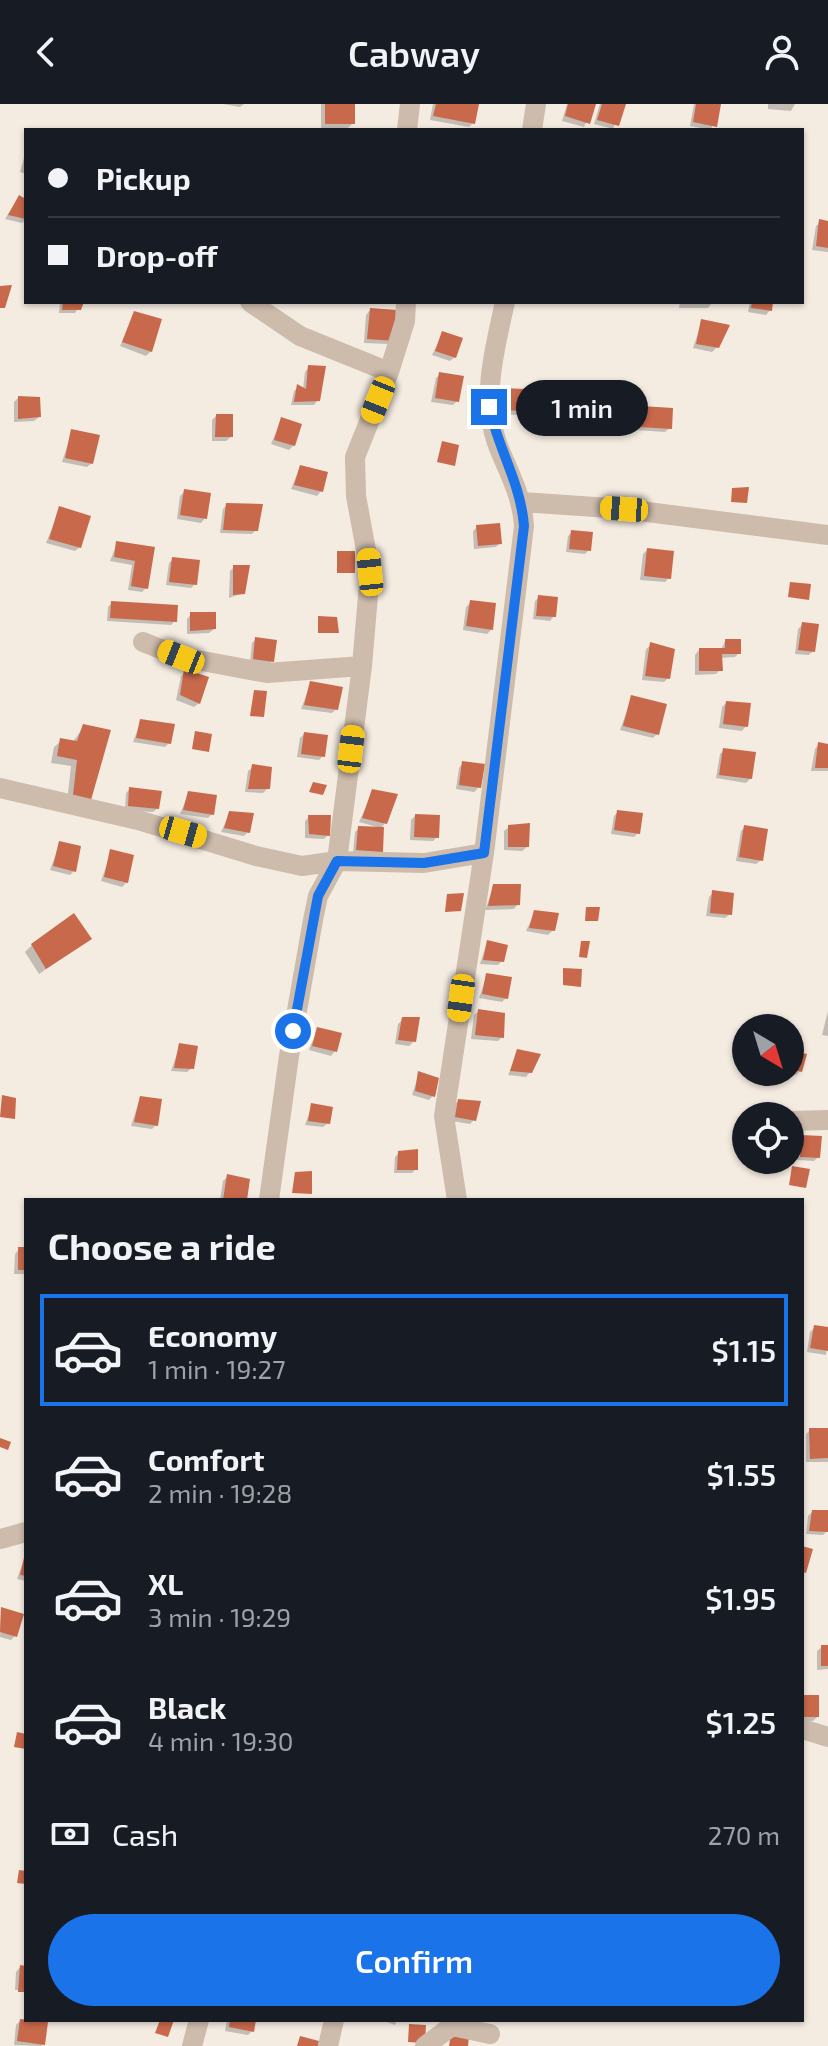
<!DOCTYPE html>
<html lang="en">
<head>
<meta charset="utf-8">
<style>
	body { margin:0; font-family:"Exo 2",sans-serif; background:#242831; color:#f1f3f6; height:100vh; display:flex; flex-direction:column; font-size:30px; white-space:nowrap }
	* { box-sizing:border-box; margin:0 }
	p { font-size:26px; color:#9ea1a6 }
	.icon { flex:none; width:44px; height:44px; fill:none; stroke:currentColor; stroke-width:2; stroke-linecap:round; stroke-linejoin:round }
	.map { position:relative; flex:1; overflow:hidden }
	.sheet { position:absolute; left:24px; top:1094px; width:780px; height:824px; display:flex; flex-direction:column; background:#171b24; border-radius:0px; box-shadow:0 2px 6px #0004 }
	.sheet>* { flex:none }
	.top-card { position:absolute; left:24px; top:24px; width:780px; height:176px; border-radius:0px; box-shadow:0 2px 6px #0004; display:grid; align-content:center; height:176px; padding:0 24px; background:#171b24 }
	.needle { width:52px; rotate:142deg }
	.controls { position:absolute; left:732px; top:910px; display:grid; gap:16px }
	.controls a { display:grid; place-items:center; width:72px; height:72px; border-radius:50%; background:#171b24; box-shadow:0 2px 6px #0004; font-size:40px }
	.end { position:absolute; width:36px; height:36px; margin:-18px; border:10px solid #1a73e8; background:#fff; box-shadow:0 0 0 4px #fff }
	.from { border-radius:50% }
	.bubble { position:absolute; height:56px; border-radius:28px; background:#171b24; box-shadow:0 2px 6px #0004; font-size:26px; font-weight:600; line-height:56px; text-align:center }
	.car { position:absolute; width:24px; height:48px; margin:-24px -12px; border-radius:10px; box-shadow:0 0 6px 2px #0007; background:linear-gradient(#f5c518 24%,#345 0 40%,#f5c518 0 76%,#345 0 86%,#f5c518 0) }
	.top-card b { display:flex; align-items:center; gap:28px; height:76px; font-size:30px }
	.top-card b+b { border-top:2px solid #363941 }
	.top-card i { width:20px; height:20px; background:#f1f3f6 }
	ul { padding:0; list-style:none }
	li { display:flex; align-items:center; gap:24px; height:112px; margin:0 16px 12px; padding:0 8px; border:4px solid transparent; border-radius:0px }
	li div { flex:1 }
	li b { display:block; font-size:30px }
	li em { font-style:normal; font-weight:600 }
	li.on { border-color:#1a73e8 }
	li>.icon { width:72px; height:72px; stroke-width:1.5 }
	h2 { padding:0 24px; font-size:36px; line-height:96px }
	.pay { display:flex; align-items:center; gap:20px; height:88px; padding:0 24px; font-size:30px }
	.pay p { margin-inline-start:auto }
	.action { display:flex; gap:16px; margin-top:auto; padding:16px 24px }
	.action a { flex:1; height:92px; border-radius:48px; background:#1a73e8; color:#fff; font-size:32px; font-weight:600; line-height:92px; text-align:center }
	header { display:flex; justify-content:space-between; align-items:center; height:104px; padding:0 24px; background:#171b24; font-size:36px; font-weight:600 }
	.map>svg:first-child { display:block }
	.shadow { fill:#0003 }
	.building { fill:#c8694b }
	.lines { fill:none; stroke-linecap:round; stroke-linejoin:round }
	.minor { stroke:#cdbbac; stroke-width:20 }
	.route { stroke:#1a73e8; stroke-width:10 }
</style>
</head>
<body>
<header><svg class="icon" aria-label="back" viewBox="0 0 24 24"><path d="M15 5l-7 7 7 7"/></svg>Cabway<svg class="icon" aria-label="person" viewBox="0 0 24 24"><circle cx="12" cy="8" r="4"/><path d="M4 21q1-7 8-7t8 7"/></svg></header>
<div class="map">
<svg width="828" height="1942" viewBox="0 0 828 1942">
	<rect width="100%" height="100%" fill="#f4ebe1"/>
	<path class="shadow" d="M223,0H244L240,3Z
		M321,0H353V19L348,24H321Z
		M433,0H477L473,19L469,23L430,16Z
		M567,0H594L584,23L562,17Z
		M600,0H622L613,25L594,20Z
		M694,0H719L711,26L690,22Z
		M768,0H795L791,7L768,5Z
		M26,47V70L20,68Z
		M19,93L26,97V115L22,119L5,115Z
		M820,118L828,119V148L812,146L816,122Z
		M60,198H82L75,209H59Z
		M680,198H713L708,204H679Z
		M750,198H771L770,206L766,211L748,208Z
		M370,206L395,208L389,240L364,239L366,211Z
		M135,209L151,247L146,252L120,242Z
		M702,217L717,243L712,248L693,244Z
		M443,229L455,253L450,257L432,251Z
		M309,263L318,296L314,301H291L294,287L298,283L303,285L305,268Z
		M440,270L457,297L453,301L431,298L436,274Z
		M504,286L522,306L518,311L499,310L500,290Z
		M18,294L39,313L34,317L14,318V298Z
		M641,304L670,324L665,328L636,326L637,309Z
		M216,312L231,333L226,337H212V316Z
		M281,316L294,341L289,346L271,340Z
		M72,327L92,359L87,363L62,358Z
		M300,363L321,387L317,392L291,385Z
		M185,387L205,414L201,419L177,415L180,392Z
		M227,401L256,426L252,430L220,429L223,405Z
		M60,405L80,443L75,447L46,439Z
		M477,423L500,439L496,443L474,445L473,427Z
		M572,428L589,446L585,450L566,448L568,432Z
		M117,439L152,445L146,484L142,488L128,486L132,461L110,457Z
		M647,446L669,474L665,478L640,476L643,450Z
		M173,455L195,480L191,484L166,481L169,459Z
		M234,463L243,489L229,494L230,467Z
		M539,493L554,512L550,517L533,515L535,497Z
		M471,498L491,526L487,530L463,526L466,503Z
		M112,499L175,517L171,521L107,517L108,503Z
		M191,510L214,525L209,529L187,530V515Z
		M803,520L813,547L809,551L795,550L798,525Z
		M256,535L272,557L268,562L250,559L252,539Z
		M725,537L739,549L735,553L720,554V566L716,570L695,571V551L699,546H721Z
		M651,541L668,574L664,578L642,576L646,545Z
		M185,568L199,599L194,603L176,596L181,572Z
		M311,579L336,605L332,609L301,605Z
		M632,593L657,630L653,634L620,626Z
		M726,599L746,622L742,627L719,624L722,603Z
		M141,617L169,639L165,643L133,638Z
		M84,622L90,695L67,698L71,662L51,659L54,643L61,637L73,638Z
		M304,630L323,652L319,656L297,653L300,634Z
		M819,640L828,642V667H811L815,645Z
		M724,646L751,674L746,679L716,674L720,650Z
		M463,659L479,683L474,688L456,685L459,664Z
		M253,663L268,684L263,689L245,688L248,667Z
		M130,685L158,704L153,708L125,706L126,689Z
		M373,688L386,718L381,724L359,718Z
		M189,689L212,710L208,714L180,710Z
		M618,708L638,729L634,733L611,730L614,712Z
		M230,709L248,728L244,732L221,728Z
		M415,712L437,733L433,737L410,736L411,716Z
		M309,713L328,731L324,735L305,734V717Z
		M509,723L527,743L522,747L504,746V727Z
		M745,723L761,756L756,760L736,757L741,727Z
		M359,724L381,747L376,751L353,749L355,728Z
		M60,739L74,767L70,771L50,766Z
		M111,748L127,778L122,783L101,777Z
		M494,782L518,800L514,805L485,806Z
		M713,789L730,810L725,814L706,812L709,793Z
		M535,808L553,826L548,831L526,827Z
		M90,835L39,870L25,848L32,841Z
		M487,838L502,857L498,861L480,860Z
		M487,871L506,894L502,898L479,894Z
		M479,907L502,933L498,937L471,935L474,911Z
		M828,907V932L822,931Z
		M403,915L414,937L409,942L395,940L398,920Z
		M317,925L335,947L331,952L309,946Z
		M180,941L192,964L187,968L171,967Z
		M518,948L530,968L526,973L508,971Z
		M790,948L801,966L796,971L784,968H790Z
		M419,969L433,992L429,996L412,991Z
		M140,994L156,1021L152,1025L131,1022Z
		M458,997L474,1016L470,1020L452,1017L454,1001Z
		M312,1001L328,1019L323,1023L305,1021Z
		M802,1033L818,1053L814,1057L797,1056L798,1037Z
		M399,1049L416,1065L412,1069H394L395,1053Z
		M227,1073L245,1096H220L223,1077Z
		M19,1145H26V1170H14L15,1150Z
		M815,1223L828,1225L826,1251L807,1248L810,1228Z
		M810,1326H828V1358H806V1330Z
		M812,1408H828L827,1427L823,1431L806,1430L808,1412Z
		M25,1453H26V1477L17,1475Z
		M1,1505L15,1532L11,1536L0,1533Z
		M822,1543H828V1565L817,1566V1547Z
		M802,1593L817,1613L813,1617H802Z
		M20,1863L26,1864V1886H15L16,1868Z
		M227,1916H254L252,1927L248,1931L225,1927Z
		M381,1916H397L395,1921Z
		M425,1916H446L444,1919Z
		M20,1917L43,1940L41,1942L14,1941L16,1921Z"/>
	<path class="building" d="M325,0H355V20H325Z
		M436,0H479L475,20L433,12Z
		M568,0H596L590,20L565,12Z
		M602,0H626L619,22L597,16Z
		M696,0H721L717,23L693,18Z
		M19,91L26,95V115L8,111Z
		M819,115L828,117V144L816,142Z
		M12,181L5,204H0V182Z
		M63,198H84L81,206H62Z
		M752,198H773L772,207L751,204Z
		M370,204L398,206L395,237L367,235Z
		M134,207L162,215L152,248L122,238Z
		M701,215L730,221L719,244L696,240Z
		M442,227L463,234L456,254L435,247Z
		M308,261L326,262L320,297L294,298L297,280L306,285Z
		M439,268L464,272L459,298L435,294Z
		M503,284L525,285L524,307L502,306Z
		M18,292L40,293L41,313L18,315Z
		M641,302L673,304L672,325L639,323Z
		M216,310H233V333H215Z
		M281,313L302,320L295,342L274,336Z
		M71,325L100,331L93,360L65,354Z
		M442,337L459,341L455,362L437,358Z
		M300,361L328,368L323,388L294,381Z
		M749,383L747,399L731,398L732,384Z
		M184,385L211,389L207,415L180,411Z
		M226,399L263,400L258,427L223,426Z
		M59,402L91,412L81,444L49,435Z
		M500,419L502,440L478,442L476,421Z
		M571,426L593,428L591,447L569,445Z
		M116,437L155,443L148,485L131,482L135,457L114,453Z
		M647,444L674,447L671,475L644,472Z
		M337,447H355V469H337Z
		M172,453L200,456L197,481L169,478Z
		M233,461H250L245,490L233,491Z
		M790,478L811,480L809,496L788,493Z
		M538,491L558,493L556,513L536,512Z
		M470,496L496,499L493,526L466,522Z
		M111,497L178,501L177,518L110,514Z
		M190,508H216V525L190,527Z
		M318,512L337,513L339,529H318Z
		M802,518L819,520L815,548L798,546Z
		M255,533L277,536L274,558L253,555Z
		M725,535H741V550H722L723,567H699V544H725Z
		M650,538L675,545L670,575L645,572Z
		M184,565L209,573L200,600L180,591Z
		M310,577L343,583L338,606L304,601Z
		M254,586L267,587L264,613L250,612Z
		M631,591L667,600L659,631L623,622Z
		M726,597L751,599L748,623L723,620Z
		M140,615L175,620L171,640L136,634Z
		M83,620L111,626L91,696L73,691L77,656L57,652L60,634L77,637Z
		M195,627L212,630L209,648L192,645Z
		M304,628L328,631L325,653L301,650Z
		M818,638L828,640V664H815Z
		M723,644L756,648L752,675L719,671Z
		M462,657L485,660L481,684L459,681Z
		M252,660L272,663L270,685H248Z
		M313,678L327,681L323,691L309,688Z
		M129,683L162,687L159,705L128,702Z
		M372,685L398,690L387,720L362,714Z
		M188,687L217,691L214,711L183,706Z
		M617,706L643,709L640,730L614,726Z
		M229,707L254,709L250,729L224,724Z
		M415,710L440,711L439,734L414,733Z
		M308,711H331L330,732L309,730Z
		M530,719L529,743H508V721Z
		M744,721L768,725L763,757L739,753Z
		M358,722L384,723L383,748L356,746Z
		M59,737L81,742L76,768L53,762Z
		M110,745L134,751L128,779L104,773Z
		M493,780H521L520,801L488,802Z
		M712,786L734,789L732,811L710,809Z
		M464,789L461,807L445,808L447,790Z
		M586,803H600L598,817H585Z
		M534,806L559,809L555,827L529,824Z
		M74,809L92,835L46,865L31,840Z
		M487,836L508,841L504,858L483,856Z
		M581,837H590L587,854L579,853Z
		M563,864L582,865L581,883L563,881Z
		M486,869L512,873L508,895L482,890Z
		M478,905L505,909L504,934L475,931Z
		M402,913H420L416,938L398,936Z
		M317,923L342,929L337,948L312,942Z
		M179,939L198,942L194,965L174,964Z
		M517,945L541,950L532,969L510,967Z
		M790,946L807,950L802,968L790,965Z
		M418,967L439,974L435,993L415,987Z
		M2,991L16,994L15,1015L0,1013Z
		M140,992L162,995L158,1022L134,1018Z
		M458,995L481,997L476,1017L455,1013Z
		M311,999L333,1003L330,1020L308,1017Z
		M801,1031L822,1032L820,1054L800,1053Z
		M418,1045V1066H397L398,1047Z
		M792,1062L810,1065L806,1084L789,1081Z
		M312,1067V1090L292,1089L295,1068Z
		M227,1070L250,1075L247,1096H223Z
		M18,1143H26V1166H18Z
		M814,1221L828,1223V1247L810,1244Z
		M809,1324H828V1354L810,1355Z
		M0,1334L11,1338L8,1346L0,1343Z
		M812,1406H828V1428L809,1427Z
		M802,1442L813,1445L806,1469L802,1468Z
		M25,1449H26V1472L20,1471Z
		M1,1503L24,1510L17,1533L0,1528Z
		M821,1541H828V1562H821Z
		M802,1591H819V1613H802Z
		M17,1628L26,1630V1645L14,1643Z
		M19,1766L26,1767V1780L17,1779Z
		M20,1861L26,1862V1888H18Z
		M20,1915L48,1918L45,1941L17,1937Z
		M160,1916H174L168,1933L155,1929Z
		M230,1916H256L254,1928L229,1923Z
		M409,1920L426,1921L425,1939L408,1938Z
		M451,1929L469,1932L468,1942H449Z
		M300,1932L319,1937L318,1942H297Z"/>
	<g class="lines">
		<path class="minor" d="M407,26L410,0
			M532,26L536,0
			M250,198L300,232L389,268
			M522,398L624,405L828,431
			M143,538L181,553L267,569L362,562
			M0,684L138,716L256,752L302,762L337,757L424,759L484,749L524,422C522,390 508,368 497,339C481,293 495,244 505,198
			M790,1017L828,1016
			M269,1096L289,952L313,816L318,792L337,757L362,562L370,468L356,392L355,353L389,268L405,217L406,198
			M457,1096L444,1012L484,749
			M0,1435L26,1428
			M802,1625L828,1633
			M192,1942L199,1916
			M328,1942L334,1916
			M425,1942L452,1922L490,1930"/>
	</g>
	<g class="lines">
		<path class="route" d="M293,927L318,792L337,757L424,759L484,749L524,422C521,380 498,344 489,303"/>
	</g>
</svg>
<div class="controls">
<a><svg class="needle" viewBox="-14 -14 28 28"><path d="M0-13l5 13h-10z" fill="#e53935"/><path d="M0 13l5-13h-10z" fill="#9ea1a6"/></svg></a>
<a><svg class="icon" aria-label="locate" viewBox="0 0 24 24"><circle cx="12" cy="12" r="6"/><path d="M12 2v4M12 18v4M2 12h4M18 12h4"/></svg></a>
</div>
<i class="end from" style="left:293px;top:927px"></i>
<i class="end" style="left:489px;top:303px"></i>
<div class="bubble" style="left:516px;top:276px;width:132px">1 min</div>
<i class="car" style="left:378px;top:296px;rotate:202deg"></i>
<i class="car" style="left:624px;top:405px;rotate:274deg"></i>
<i class="car" style="left:370px;top:468px;rotate:354deg"></i>
<i class="car" style="left:181px;top:553px;rotate:292deg"></i>
<i class="car" style="left:351px;top:645px;rotate:7deg"></i>
<i class="car" style="left:183px;top:728px;rotate:106deg"></i>
<i class="car" style="left:461px;top:894px;rotate:188deg"></i>
<div class="top-card">
<b><i class="from"></i>Pickup</b>
<b><i></i>Drop-off</b>
</div>
<section class="sheet">
<h2>Choose a ride</h2>
<ul>
<li class="on"><svg class="icon" aria-label="car" viewBox="0 0 24 24"><path d="M5 17H2v-5l4-1 3-4h7l3 4 3 1v5h-3M9 17h6M6 11h13"/><circle cx="7" cy="17" r="2"/><circle cx="17" cy="17" r="2"/></svg><div><b>Economy</b><p>1 min · 19:27</p></div><em>$1.15</em></li>
<li><svg class="icon" aria-label="car" viewBox="0 0 24 24"><path d="M5 17H2v-5l4-1 3-4h7l3 4 3 1v5h-3M9 17h6M6 11h13"/><circle cx="7" cy="17" r="2"/><circle cx="17" cy="17" r="2"/></svg><div><b>Comfort</b><p>2 min · 19:28</p></div><em>$1.55</em></li>
<li><svg class="icon" aria-label="car" viewBox="0 0 24 24"><path d="M5 17H2v-5l4-1 3-4h7l3 4 3 1v5h-3M9 17h6M6 11h13"/><circle cx="7" cy="17" r="2"/><circle cx="17" cy="17" r="2"/></svg><div><b>XL</b><p>3 min · 19:29</p></div><em>$1.95</em></li>
<li><svg class="icon" aria-label="car" viewBox="0 0 24 24"><path d="M5 17H2v-5l4-1 3-4h7l3 4 3 1v5h-3M9 17h6M6 11h13"/><circle cx="7" cy="17" r="2"/><circle cx="17" cy="17" r="2"/></svg><div><b>Black</b><p>4 min · 19:30</p></div><em>$1.25</em></li>
</ul>
<div class="pay"><svg class="icon" aria-label="cash" viewBox="0 0 24 24"><path d="M3 7h18v10H3z"/><circle cx="12" cy="12" r="2"/></svg>Cash<p>270 m</p></div>
<div class="action"><a>Confirm</a></div>
</section>
</div>
</body>
</html>
